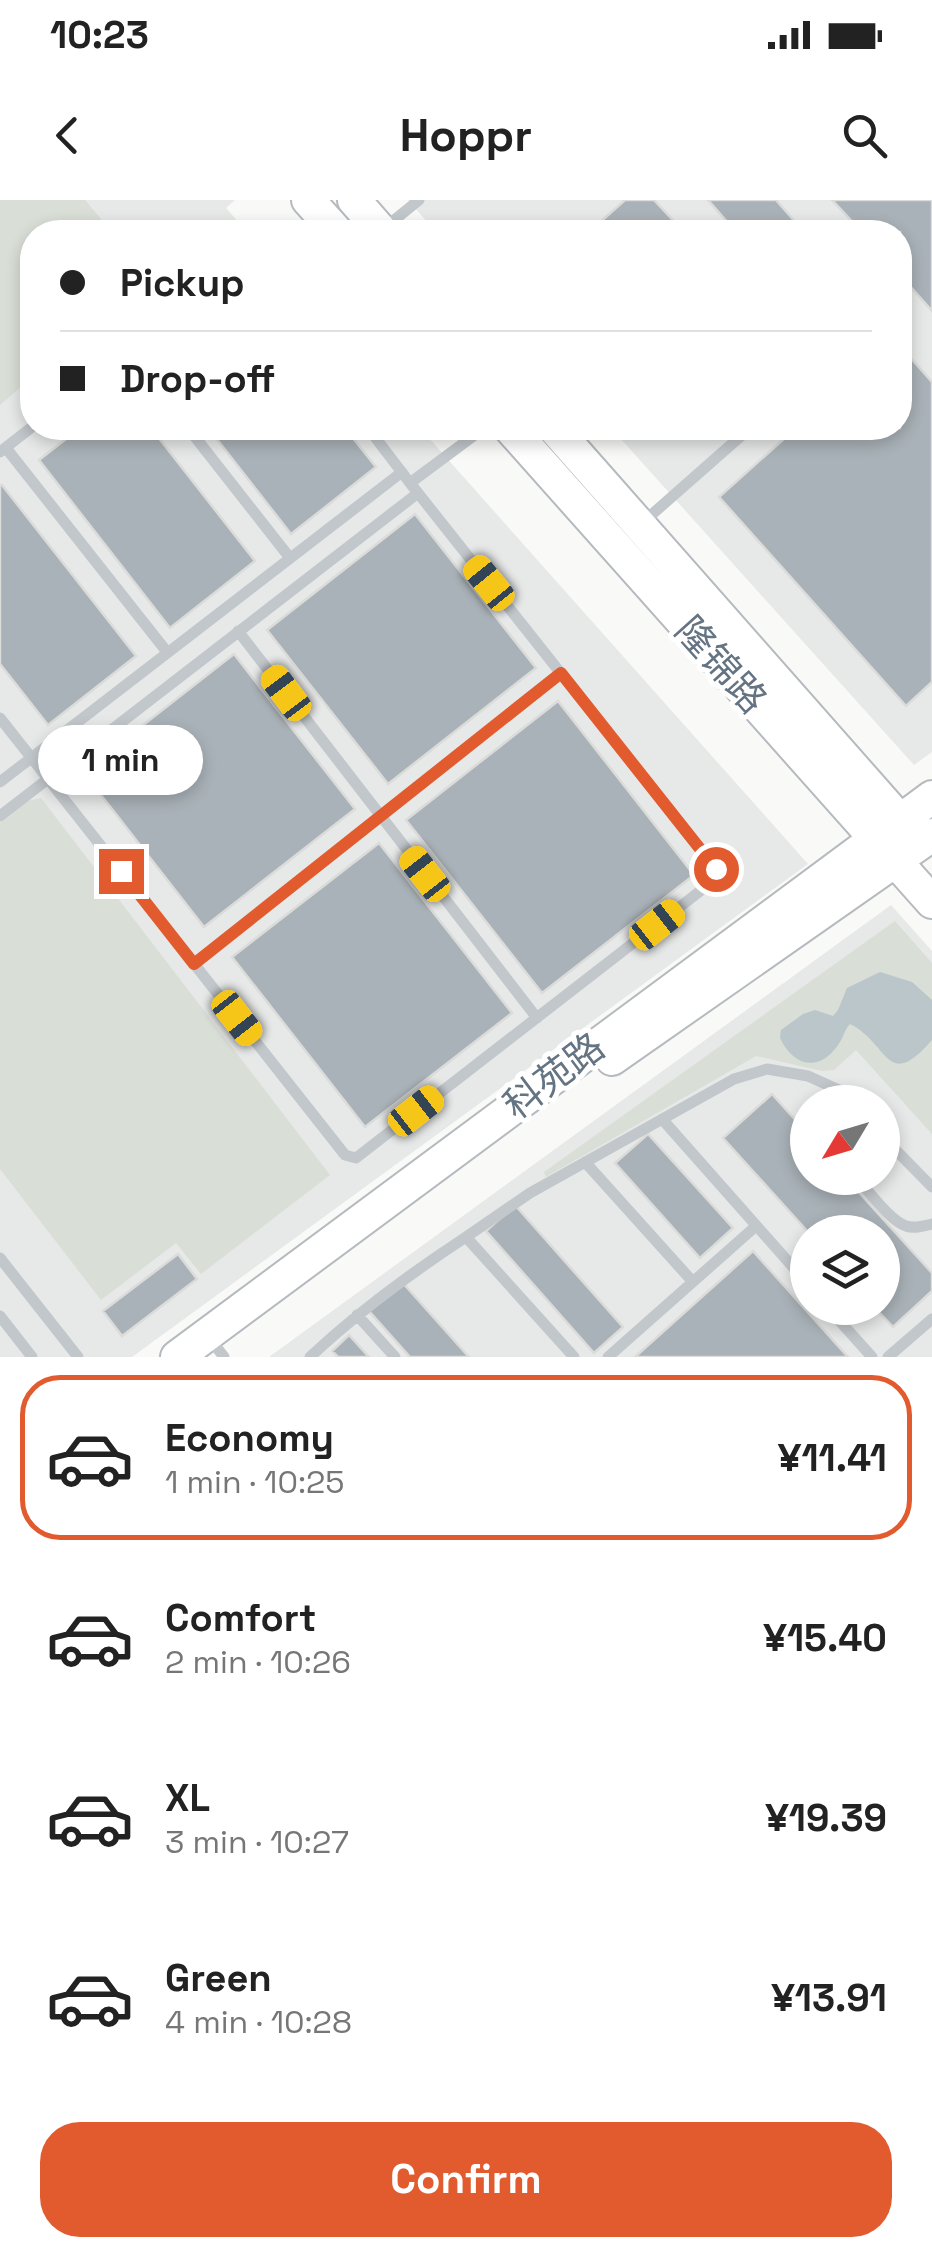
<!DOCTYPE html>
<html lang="en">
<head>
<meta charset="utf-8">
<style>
	body { margin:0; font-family:"Space Grotesk","Noto Sans SC",sans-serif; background:#f6f6f6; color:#222; height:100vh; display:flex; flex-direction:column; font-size:38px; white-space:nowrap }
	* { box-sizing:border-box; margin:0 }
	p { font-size:32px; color:#767676 }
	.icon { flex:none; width:55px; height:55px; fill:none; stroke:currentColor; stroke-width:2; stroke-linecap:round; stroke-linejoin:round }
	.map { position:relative; height:1157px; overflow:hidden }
	.details { display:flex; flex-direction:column; background:#fff; flex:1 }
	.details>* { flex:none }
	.banner { position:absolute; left:20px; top:20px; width:892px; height:220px; border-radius:40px; box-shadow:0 5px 15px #0003; display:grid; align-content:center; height:220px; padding:0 40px; background:#fff }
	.needle { width:65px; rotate:232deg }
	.controls { position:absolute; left:790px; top:885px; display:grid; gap:20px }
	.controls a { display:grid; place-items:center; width:110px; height:110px; border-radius:50%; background:#fff; box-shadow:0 5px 15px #0003; font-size:50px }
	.end { position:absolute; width:45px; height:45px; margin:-22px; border:12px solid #e25b2e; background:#fff; box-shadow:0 0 0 5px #fff }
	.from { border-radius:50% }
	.bubble { position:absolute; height:70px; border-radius:35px; background:#fff; box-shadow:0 5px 15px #0003; font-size:32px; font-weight:800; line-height:70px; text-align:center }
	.car { position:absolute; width:30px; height:60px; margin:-30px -15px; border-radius:12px; box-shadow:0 0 8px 2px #0007; background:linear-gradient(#f5c518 24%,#345 0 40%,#f5c518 0 76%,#345 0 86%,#f5c518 0) }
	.banner b { display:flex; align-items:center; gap:35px; height:95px; font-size:38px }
	.banner b+b { border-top:2px solid #e0e0e0 }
	.banner i { width:25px; height:25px; background:#222 }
	ul { padding:18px 0 0; list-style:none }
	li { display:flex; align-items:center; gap:30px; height:165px; margin:0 20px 15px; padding:0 20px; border:5px solid transparent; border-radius:40px }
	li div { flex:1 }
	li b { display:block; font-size:38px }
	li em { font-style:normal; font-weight:800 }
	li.on { border-color:#e25b2e }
	li>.icon { width:90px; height:90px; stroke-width:1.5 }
	.action { display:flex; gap:20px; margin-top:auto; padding:20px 40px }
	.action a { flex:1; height:115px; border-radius:40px; background:#e25b2e; color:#fff; font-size:40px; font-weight:800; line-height:115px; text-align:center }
	.status { display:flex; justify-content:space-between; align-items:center; height:70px; padding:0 50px; background:#fff; direction:ltr }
	.status svg { height:28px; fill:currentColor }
	header { display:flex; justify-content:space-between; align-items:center; height:130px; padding:0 40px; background:#fff; font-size:45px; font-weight:800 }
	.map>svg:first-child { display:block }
	.built { fill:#e7e8e8; fill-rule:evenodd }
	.green { fill:#d9ded6 }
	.water { fill:#bbc6cb }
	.building { fill:#a9b2b8; stroke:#dbdbd9; stroke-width:2.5 }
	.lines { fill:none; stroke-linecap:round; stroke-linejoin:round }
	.secondary-casing { stroke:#b5babf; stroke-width:36 }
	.lane { stroke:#c2c7cb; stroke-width:11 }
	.secondary { stroke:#fff; stroke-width:32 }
	.route { stroke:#e25b2e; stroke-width:12 }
	.labels { text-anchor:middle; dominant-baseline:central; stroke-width:10; stroke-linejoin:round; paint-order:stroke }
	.street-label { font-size:38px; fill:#647482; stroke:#fff }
</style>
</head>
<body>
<div class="status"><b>10:23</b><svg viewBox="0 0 49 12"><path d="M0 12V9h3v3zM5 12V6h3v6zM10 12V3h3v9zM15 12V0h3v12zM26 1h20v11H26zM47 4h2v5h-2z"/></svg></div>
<header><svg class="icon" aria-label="back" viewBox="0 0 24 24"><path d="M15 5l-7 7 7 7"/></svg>Hoppr<svg class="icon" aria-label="search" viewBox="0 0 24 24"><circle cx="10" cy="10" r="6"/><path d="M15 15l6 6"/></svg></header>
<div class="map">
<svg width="932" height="1157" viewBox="0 0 932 1157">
	<rect width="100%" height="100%" fill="#f9f9f7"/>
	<path class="built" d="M0,0H235L226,8L247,32H32V228H420L808,664L132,1157H0Z
		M408,0H932V552L914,565L611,228H900V32H436Z
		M891,705L932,751V1157H269ZM808,902H882V978H808ZM808,1032H882V1108H808Z"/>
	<path class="green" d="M0,0H85L112,32H32V177L0,205Z
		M41,598L330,975L201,1074L176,1043L101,1100L0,969V622L27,601Z
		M895,721L932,763V934L856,850L834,870L822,871L756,856L546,977L544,972Z"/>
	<path class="water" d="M880,772L912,782L932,800V840C886,893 889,843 850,824C844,830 844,837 838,845C819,873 793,866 780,838L781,830L803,814L815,810L833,816L838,810L847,788Z"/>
	<path class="building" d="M625,0H654L684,32H589Z
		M708,0H776L804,32H736Z
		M832,0H932V111L900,75V32H862Z
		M900,146L932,182V482L906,506L719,297L796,228H900Z
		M80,228H151L255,361L170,428L39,260Z
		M208,228H345L376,267L291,334Z
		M2,285L136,456L48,525L0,464V286Z
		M415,314L536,468L388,584L267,430Z
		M234,454L355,609L204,727L83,572Z
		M558,501L694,675L542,793L406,620Z
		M379,643L512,813L365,927L232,757Z
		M772,894L808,934V978H846L932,1073V1091L893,1127L875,1108H882V1032H808L723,938Z
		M648,934L733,1028L700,1058L615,963Z
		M515,1005L623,1127L594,1153L486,1031Z
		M753,1051L848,1157H635Z
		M178,1054L197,1079L122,1136L103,1111Z
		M402,1082L469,1157H410L369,1111Z
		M349,1135L369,1157H338L332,1151Z"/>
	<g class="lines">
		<defs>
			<path id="secondary" d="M308,0L337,32
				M354,0L382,32
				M510,228L932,702
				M554,228L912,634
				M612,859L932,635
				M177,1157L932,597"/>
		</defs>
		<use href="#secondary" class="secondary-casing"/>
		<path class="lane" d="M382,30L419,0
			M188,228L290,358
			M368,228L410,283L484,228
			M6,248L167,452
			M0,252L32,227
			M641,324L750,228
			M238,431L537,818
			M0,518L345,955L356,958L717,678L716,669L410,283
			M0,582L402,272
			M0,616L418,293
			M194,764L561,473
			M662,919L808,1084
			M882,936L932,987
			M585,962L693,1082
			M856,978C868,990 890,1021 906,1026C914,1029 924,1026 932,1024
			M466,1037L530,993L734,879L767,869L808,876L839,890L851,902
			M0,1058L78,1157
			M828,1108L872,1157
			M357,1115L395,1157
			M0,1116L32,1157
			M217,1148L224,1157
			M310,1157C358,1112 411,1073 466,1037L574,1157
			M608,1157L756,1026
			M888,1157L932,1119"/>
		<use href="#secondary" class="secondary"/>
	</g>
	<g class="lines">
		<path class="route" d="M121,671L194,764L561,473L716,669"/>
	</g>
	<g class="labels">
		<g class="street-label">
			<text transform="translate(721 465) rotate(48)">隆锦路</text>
			<text transform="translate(554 876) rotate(-37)">科苑路</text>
		</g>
	</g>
</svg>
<div class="controls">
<a><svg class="needle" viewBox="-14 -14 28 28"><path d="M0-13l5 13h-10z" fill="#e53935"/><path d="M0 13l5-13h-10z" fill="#767676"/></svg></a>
<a><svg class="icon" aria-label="layers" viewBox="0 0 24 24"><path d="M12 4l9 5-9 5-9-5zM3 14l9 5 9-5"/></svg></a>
</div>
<i class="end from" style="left:716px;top:669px"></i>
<i class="end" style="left:121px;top:671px"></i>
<div class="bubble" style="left:38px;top:525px;width:165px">1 min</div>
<i class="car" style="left:489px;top:383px;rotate:321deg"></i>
<i class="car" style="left:286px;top:493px;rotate:323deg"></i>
<i class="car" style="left:425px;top:674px;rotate:322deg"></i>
<i class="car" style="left:657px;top:725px;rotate:52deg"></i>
<i class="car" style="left:237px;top:818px;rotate:142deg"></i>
<i class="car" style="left:416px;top:911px;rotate:52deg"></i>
<div class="banner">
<b><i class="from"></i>Pickup</b>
<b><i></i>Drop-off</b>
</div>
</div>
<section class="details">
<ul>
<li class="on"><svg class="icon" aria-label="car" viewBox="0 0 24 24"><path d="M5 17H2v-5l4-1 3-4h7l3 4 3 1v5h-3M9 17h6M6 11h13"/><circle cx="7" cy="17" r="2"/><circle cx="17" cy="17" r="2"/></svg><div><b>Economy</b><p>1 min · 10:25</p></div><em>¥11.41</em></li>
<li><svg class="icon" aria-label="car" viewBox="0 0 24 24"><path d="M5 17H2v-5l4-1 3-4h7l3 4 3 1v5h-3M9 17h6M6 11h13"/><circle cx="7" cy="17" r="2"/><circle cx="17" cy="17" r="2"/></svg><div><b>Comfort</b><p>2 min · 10:26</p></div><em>¥15.40</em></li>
<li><svg class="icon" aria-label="car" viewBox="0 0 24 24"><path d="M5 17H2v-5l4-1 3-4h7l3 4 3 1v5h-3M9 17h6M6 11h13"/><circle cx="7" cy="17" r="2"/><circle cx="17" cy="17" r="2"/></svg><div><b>XL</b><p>3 min · 10:27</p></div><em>¥19.39</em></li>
<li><svg class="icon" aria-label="car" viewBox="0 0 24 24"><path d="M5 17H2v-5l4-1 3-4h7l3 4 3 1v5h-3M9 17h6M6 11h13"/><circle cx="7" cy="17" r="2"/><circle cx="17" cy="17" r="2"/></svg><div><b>Green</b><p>4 min · 10:28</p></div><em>¥13.91</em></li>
</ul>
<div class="action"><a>Confirm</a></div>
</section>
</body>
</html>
